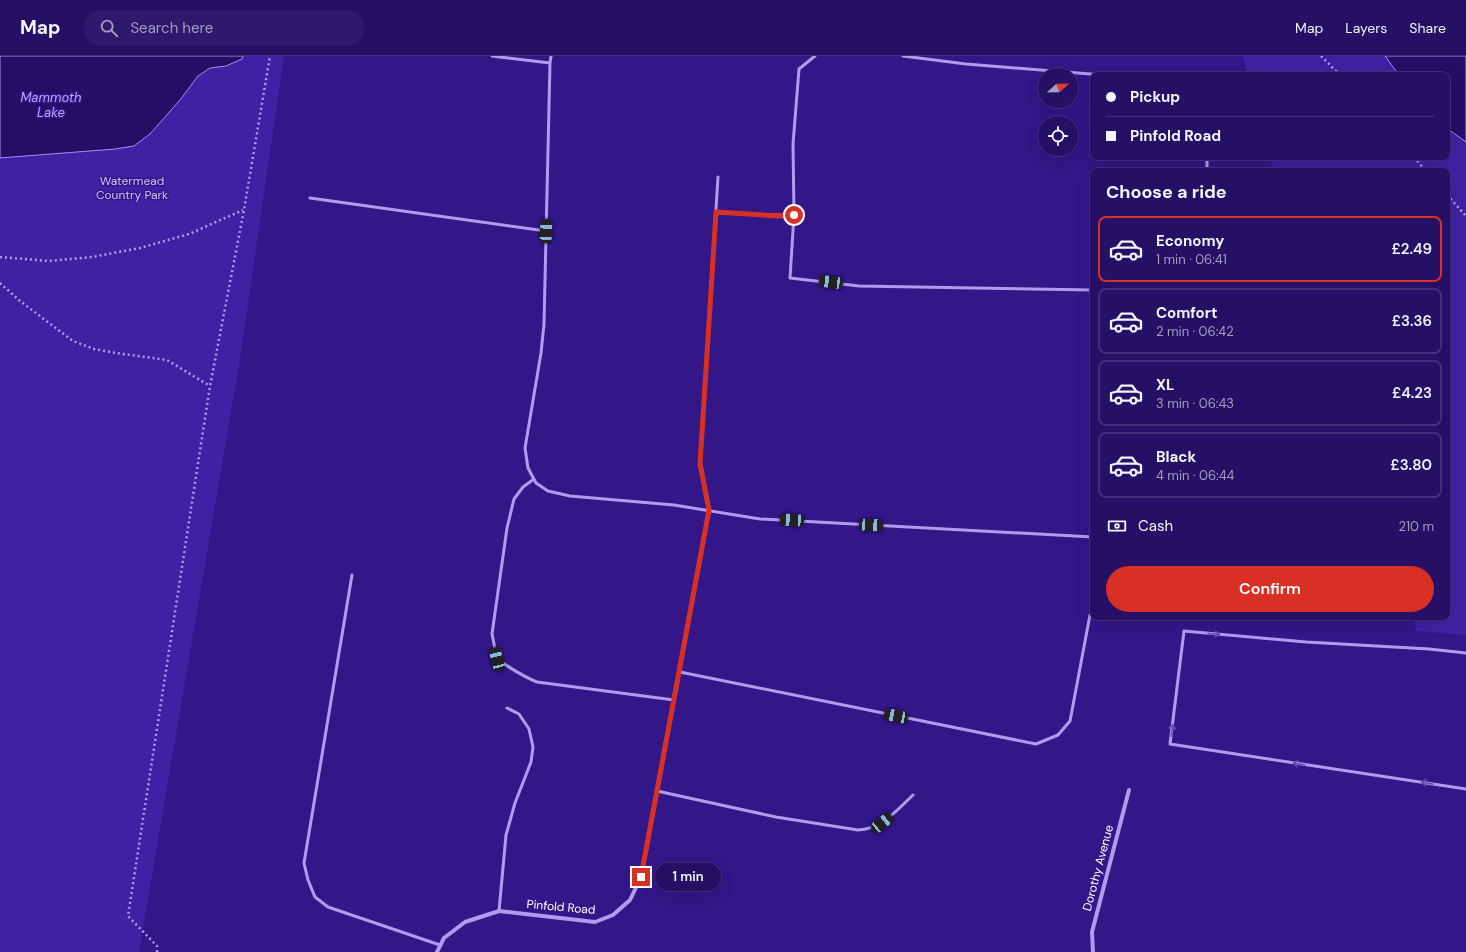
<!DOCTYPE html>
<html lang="en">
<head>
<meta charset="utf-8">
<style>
	body { margin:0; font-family:"DM Sans",sans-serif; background:#2e196c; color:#f1f3f6; height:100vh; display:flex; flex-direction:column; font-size:15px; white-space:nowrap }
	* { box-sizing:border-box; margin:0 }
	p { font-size:13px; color:#a49dbf }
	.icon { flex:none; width:22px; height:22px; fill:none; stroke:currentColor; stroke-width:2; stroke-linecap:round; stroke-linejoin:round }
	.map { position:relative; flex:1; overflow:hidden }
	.side { position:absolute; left:1090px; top:112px; width:360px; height:452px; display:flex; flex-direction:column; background:#261066; border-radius:8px; box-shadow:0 4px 16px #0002,0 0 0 1px #42307a }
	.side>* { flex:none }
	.top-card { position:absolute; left:1090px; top:16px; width:360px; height:88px; border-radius:8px; box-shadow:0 4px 16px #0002,0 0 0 1px #42307a; display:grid; align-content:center; height:88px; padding:0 16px; background:#261066 }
	.needle { width:26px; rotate:68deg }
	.controls { position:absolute; left:1038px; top:12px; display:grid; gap:8px }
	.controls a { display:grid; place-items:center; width:40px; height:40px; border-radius:50%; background:#261066; box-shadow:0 4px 16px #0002,0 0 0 1px #42307a; font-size:20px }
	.end { position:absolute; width:18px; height:18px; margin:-9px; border:5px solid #d93025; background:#fff; box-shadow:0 0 0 2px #fff }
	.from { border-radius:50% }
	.bubble { position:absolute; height:28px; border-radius:14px; background:#261066; box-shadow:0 4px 16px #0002,0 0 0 1px #42307a; font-size:13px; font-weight:600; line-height:28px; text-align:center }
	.car { position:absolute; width:12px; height:24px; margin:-12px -6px; border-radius:5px; box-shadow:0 0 3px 1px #0007; background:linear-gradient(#222 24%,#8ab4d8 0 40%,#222 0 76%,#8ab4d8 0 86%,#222 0) }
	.top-card b { display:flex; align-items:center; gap:14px; height:38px; font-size:15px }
	.top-card b+b { border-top:1px solid #42307a }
	.top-card i { width:10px; height:10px; background:#f1f3f6 }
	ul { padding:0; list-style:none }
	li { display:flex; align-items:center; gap:12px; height:66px; margin:0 8px 6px; padding:0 8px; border:2px solid #42307a; border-radius:8px }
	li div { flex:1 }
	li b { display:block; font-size:15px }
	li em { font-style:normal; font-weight:600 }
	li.active { border-color:#d93025 }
	li>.icon { width:36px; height:36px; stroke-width:1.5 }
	h2 { padding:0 16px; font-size:18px; line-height:48px }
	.pay { display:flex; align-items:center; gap:10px; height:44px; padding:0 16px; font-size:15px }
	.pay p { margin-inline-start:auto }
	.action { display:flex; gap:8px; margin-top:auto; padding:8px 16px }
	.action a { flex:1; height:46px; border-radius:24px; background:#d93025; color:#fff; font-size:16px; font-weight:600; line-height:46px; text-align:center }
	header { display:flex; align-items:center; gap:24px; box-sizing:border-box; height:56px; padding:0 20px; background:#261066; border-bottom:1px solid #42307a }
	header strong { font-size:19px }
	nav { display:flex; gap:22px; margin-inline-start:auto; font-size:14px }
	.search { width:280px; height:36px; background:#2e196c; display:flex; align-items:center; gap:10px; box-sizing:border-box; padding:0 14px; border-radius:22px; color:#a49dbf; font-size:15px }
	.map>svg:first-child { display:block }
	.green { fill:#4121a3 }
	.water { fill:#250e65; stroke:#a58ef1 }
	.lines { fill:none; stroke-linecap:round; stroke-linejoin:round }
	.path { stroke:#b09cee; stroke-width:2.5; stroke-dasharray:2 3; stroke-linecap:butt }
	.lane { stroke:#b09cee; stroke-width:3 }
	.street { stroke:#b09cee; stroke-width:4 }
	.oneway { stroke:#654cb1 }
	.route { stroke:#d93025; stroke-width:5 }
	.labels { text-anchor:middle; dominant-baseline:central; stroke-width:3; stroke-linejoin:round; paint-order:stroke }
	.park-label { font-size:12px; fill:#d0c2fb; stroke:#331688 }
	.street-label { font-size:12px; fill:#fff; stroke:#331688 }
	.water-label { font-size:13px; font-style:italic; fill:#baa7f6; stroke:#331688 }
</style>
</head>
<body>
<header>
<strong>Map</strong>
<div class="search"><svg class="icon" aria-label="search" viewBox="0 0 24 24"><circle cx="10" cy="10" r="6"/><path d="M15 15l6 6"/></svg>Search here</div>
<nav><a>Map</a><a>Layers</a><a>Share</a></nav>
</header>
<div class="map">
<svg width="1466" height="896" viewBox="0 0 1466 896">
	<rect width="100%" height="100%" fill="#331688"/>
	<path class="green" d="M0,0H284L240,303L139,896H0Z
		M1243,0H1385L1399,19H1248Z
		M1447,71L1452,76L1466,86V579L1416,575L1414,561H1447V115H1274L1270,101H1447Z"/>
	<path class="water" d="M0,0H243L242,3L226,10L210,12L198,20L180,44L150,78L134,90L115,93L0,102Z
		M1385,0H1466V86L1452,76L1447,71V19H1399Z"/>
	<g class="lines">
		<path class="path" d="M1321,0L1340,19
			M1414,101L1426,115
			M1447,139L1466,160
			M0,201L49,205L92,201L140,192L189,178L243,154
			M0,227L20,245L73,285L94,293L116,297L167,304L210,330
			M157,896V890L128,860L210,330L244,154L270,0"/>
		<path class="lane" d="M492,0L550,7L544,268L541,297L525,392L528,412L536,427L548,435L570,440L674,449L760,463L1093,481
			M815,0L799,13L793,88L794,159L790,222L859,230L1093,234
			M903,0L966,8L1103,19
			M550,7L551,0
			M1207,115V101
			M310,142L546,175
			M716,157L779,159H794
			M700,407L718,121
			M534,423L523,431L514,443L507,472L492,578L497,603C510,612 522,620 537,626L674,644
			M352,519L304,807L308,824L315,841L328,851L440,889
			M1466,597L1429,593L1306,586L1184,575L1170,688L1466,733
			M680,616L1036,688L1058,679L1070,665L1090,559
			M657,735L776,761L858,774C882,773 897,754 913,739
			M499,855L506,779L515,747L531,706L533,691L529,673L519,658L507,652"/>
		<path class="street" d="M437,896L444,882L465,866L499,855L595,866L613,859L630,844L641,821L709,454L700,407
			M1093,896L1092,876L1129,734"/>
	</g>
	<defs><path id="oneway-shaft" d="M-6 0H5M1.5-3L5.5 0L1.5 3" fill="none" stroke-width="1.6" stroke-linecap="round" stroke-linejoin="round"/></defs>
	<g class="oneway">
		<use href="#oneway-shaft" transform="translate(1214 578) rotate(5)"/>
		<use href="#oneway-shaft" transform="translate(1172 674) rotate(-83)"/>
		<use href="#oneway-shaft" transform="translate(1299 708) rotate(-171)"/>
		<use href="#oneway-shaft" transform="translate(1427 727) rotate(-171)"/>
	</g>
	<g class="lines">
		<path class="route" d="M641,821L709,454L700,408L716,156L778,160L794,159"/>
	</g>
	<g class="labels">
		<g class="park-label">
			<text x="132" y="125">Watermead<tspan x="132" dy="14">Country Park</tspan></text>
		</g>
		<g class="street-label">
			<text transform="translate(1098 812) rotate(-75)">Dorothy Avenue</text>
			<text transform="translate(561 851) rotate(5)">Pinfold Road</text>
		</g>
		<g class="water-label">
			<text x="51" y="41">Mammoth<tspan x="51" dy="15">Lake</tspan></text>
		</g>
	</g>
</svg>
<div class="controls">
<a><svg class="needle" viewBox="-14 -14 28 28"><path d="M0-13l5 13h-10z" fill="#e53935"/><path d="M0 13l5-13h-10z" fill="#a49dbf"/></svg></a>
<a><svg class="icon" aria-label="locate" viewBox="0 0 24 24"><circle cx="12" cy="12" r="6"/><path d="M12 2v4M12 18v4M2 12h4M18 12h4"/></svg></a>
</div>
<i class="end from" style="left:794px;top:159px"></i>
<i class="end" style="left:641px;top:821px"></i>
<div class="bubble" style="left:655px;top:807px;width:66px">1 min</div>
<i class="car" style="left:546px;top:175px;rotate:2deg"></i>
<i class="car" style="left:831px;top:226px;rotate:277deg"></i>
<i class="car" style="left:792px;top:464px;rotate:273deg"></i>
<i class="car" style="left:871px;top:469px;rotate:93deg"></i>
<i class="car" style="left:497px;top:603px;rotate:345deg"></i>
<i class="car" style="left:896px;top:660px;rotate:281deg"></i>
<i class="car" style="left:882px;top:767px;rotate:51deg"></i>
<div class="top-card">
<b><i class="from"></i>Pickup</b>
<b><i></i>Pinfold Road</b>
</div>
<section class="side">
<h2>Choose a ride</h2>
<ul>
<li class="active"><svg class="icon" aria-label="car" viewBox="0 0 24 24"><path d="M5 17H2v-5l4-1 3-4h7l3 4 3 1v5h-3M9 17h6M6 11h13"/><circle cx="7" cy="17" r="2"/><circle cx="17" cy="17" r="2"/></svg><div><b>Economy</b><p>1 min · 06:41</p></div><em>£2.49</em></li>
<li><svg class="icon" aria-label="car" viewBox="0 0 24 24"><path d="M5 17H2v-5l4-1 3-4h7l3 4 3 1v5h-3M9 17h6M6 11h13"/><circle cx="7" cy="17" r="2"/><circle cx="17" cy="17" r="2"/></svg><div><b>Comfort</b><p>2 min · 06:42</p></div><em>£3.36</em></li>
<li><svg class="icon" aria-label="car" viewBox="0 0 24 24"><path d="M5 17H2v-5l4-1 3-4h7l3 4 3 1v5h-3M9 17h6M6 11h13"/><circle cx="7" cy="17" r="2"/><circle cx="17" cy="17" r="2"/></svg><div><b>XL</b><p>3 min · 06:43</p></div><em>£4.23</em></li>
<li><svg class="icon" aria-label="car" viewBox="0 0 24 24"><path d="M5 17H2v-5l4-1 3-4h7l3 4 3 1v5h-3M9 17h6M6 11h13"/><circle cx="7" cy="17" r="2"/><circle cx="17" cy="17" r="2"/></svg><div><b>Black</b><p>4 min · 06:44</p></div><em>£3.80</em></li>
</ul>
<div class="pay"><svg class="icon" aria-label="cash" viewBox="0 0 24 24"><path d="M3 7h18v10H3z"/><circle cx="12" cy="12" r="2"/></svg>Cash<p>210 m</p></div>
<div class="action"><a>Confirm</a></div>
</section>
</div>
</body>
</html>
